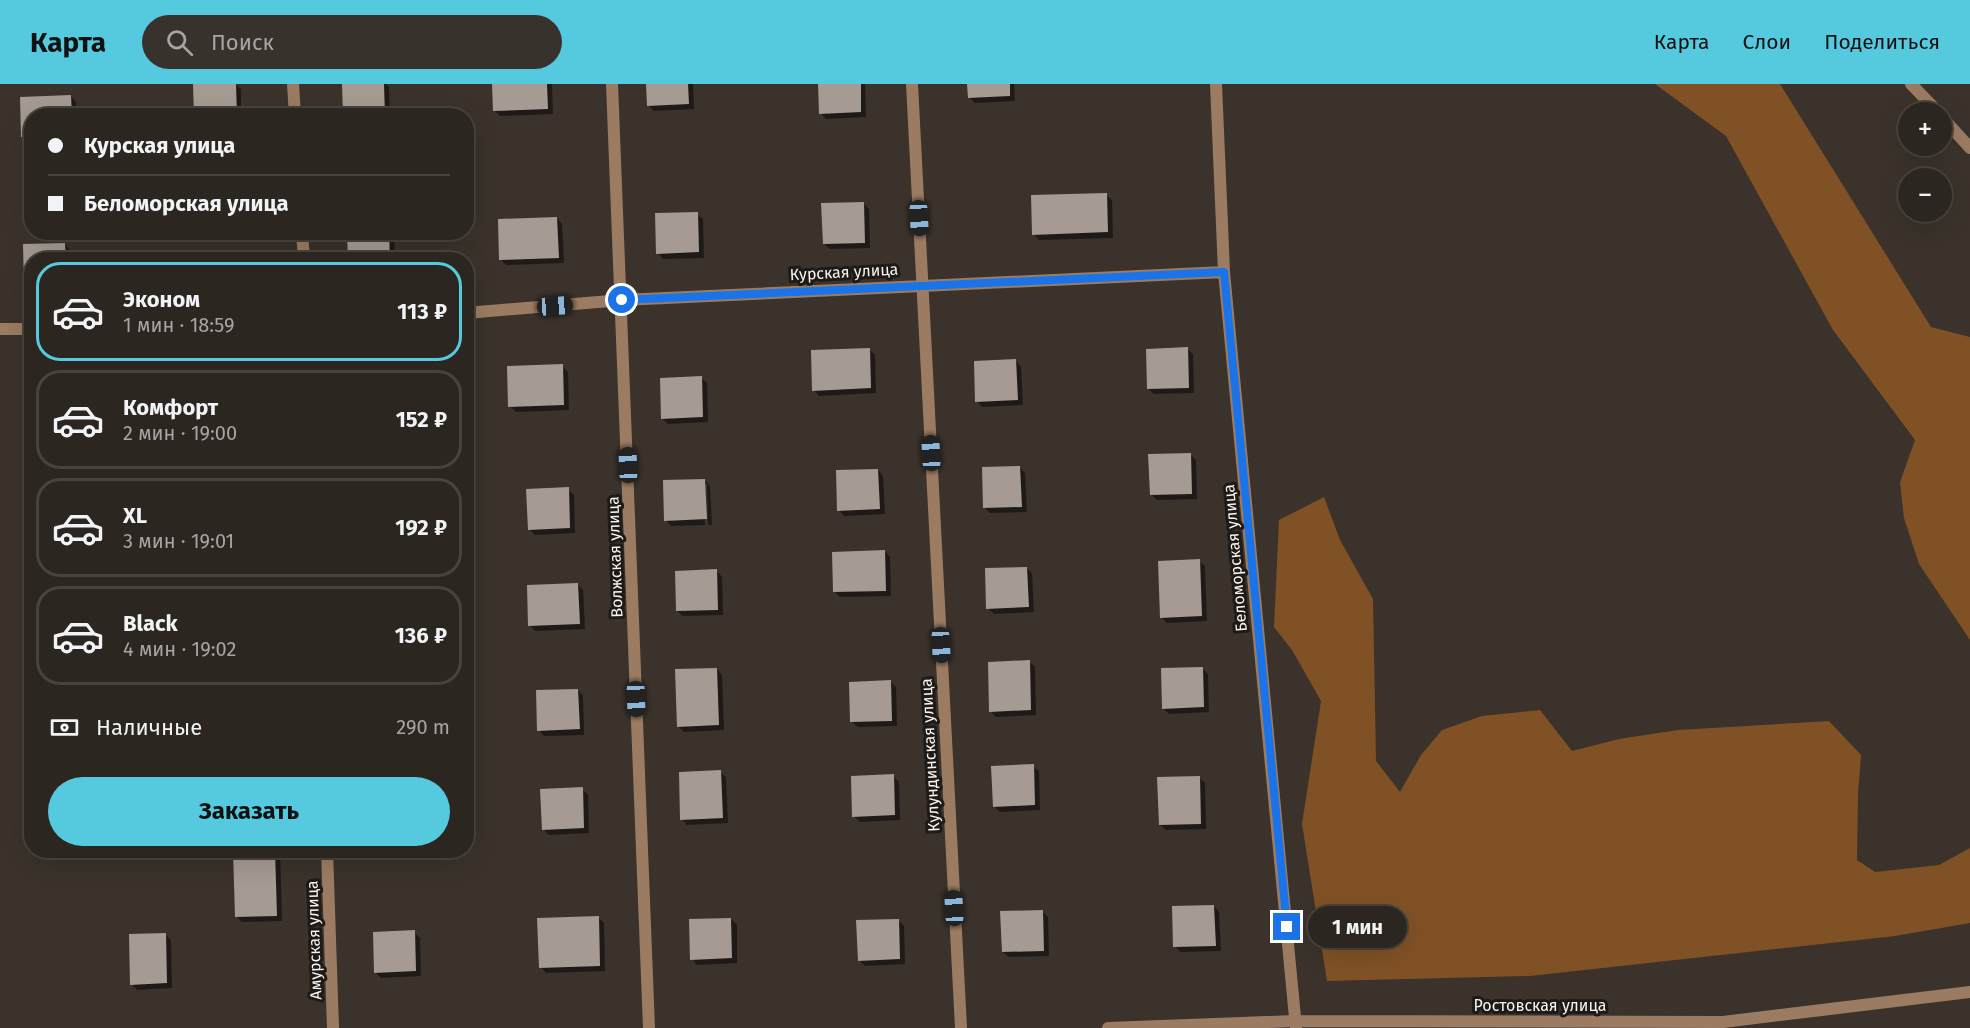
<!DOCTYPE html>
<html lang="ru">
<head>
<meta charset="utf-8">
<style>
	body { margin:0; font-family:"Fira Sans",sans-serif; background:#38322d; color:#f1f3f6; height:100vh; display:flex; flex-direction:column; font-size:22px; white-space:nowrap }
	* { box-sizing:border-box; margin:0 }
	p { font-size:20px; color:#a6a5a5 }
	.icon { flex:none; width:33px; height:33px; fill:none; stroke:currentColor; stroke-width:2; stroke-linecap:round; stroke-linejoin:round }
	.map { position:relative; flex:1; overflow:hidden }
	.drawer { position:absolute; left:24px; top:168px; width:450px; height:606px; display:flex; flex-direction:column; background:#2c2620; border-radius:24px; box-shadow:0 6px 24px #0002,0 0 0 2px #48433e }
	.drawer>* { flex:none }
	.banner { position:absolute; left:24px; top:24px; width:450px; height:132px; border-radius:24px; box-shadow:0 6px 24px #0002,0 0 0 2px #48433e; display:grid; align-content:center; height:132px; padding:0 24px; background:#2c2620 }
	.tools { position:absolute; left:1898px; top:18px; display:grid; gap:12px }
	.tools a { display:grid; place-items:center; width:54px; height:54px; border-radius:50%; background:#2c2620; box-shadow:0 6px 24px #0002,0 0 0 2px #48433e; font-size:30px }
	.end { position:absolute; width:27px; height:27px; margin:-14px; border:8px solid #1a73e8; background:#fff; box-shadow:0 0 0 3px #fff }
	.from { border-radius:50% }
	.bubble { position:absolute; height:42px; border-radius:21px; background:#2c2620; box-shadow:0 6px 24px #0002,0 0 0 2px #48433e; font-size:20px; font-weight:700; line-height:42px; text-align:center }
	.car { position:absolute; width:18px; height:36px; margin:-18px -9px; border-radius:8px; box-shadow:0 0 4px 2px #0007; background:linear-gradient(#222 24%,#8ab4d8 0 40%,#222 0 76%,#8ab4d8 0 86%,#222 0) }
	.banner b { display:flex; align-items:center; gap:21px; height:57px; font-size:22px }
	.banner b+b { border-top:2px solid #48433e }
	.banner i { width:15px; height:15px; background:#f1f3f6 }
	ul { padding:10px 0 0; list-style:none }
	li { display:flex; align-items:center; gap:18px; height:99px; margin:0 12px 9px; padding:0 12px; border:3px solid #48433e; border-radius:24px }
	li div { flex:1 }
	li b { display:block; font-size:22px }
	li em { font-style:normal; font-weight:700 }
	li.selected { border-color:#55cadf }
	li>.icon { width:54px; height:54px; stroke-width:1.5 }
	.pay { display:flex; align-items:center; gap:15px; height:66px; padding:0 24px; font-size:22px }
	.pay p { margin-inline-start:auto }
	.action { display:flex; gap:12px; margin-top:auto; padding:12px 24px }
	.action a { flex:1; height:69px; border-radius:36px; background:#55cadf; color:#111; font-size:24px; font-weight:700; line-height:69px; text-align:center }
	header { display:flex; align-items:center; gap:36px; box-sizing:border-box; height:84px; padding:0 30px; background:#55cadf; color:#111 }
	header strong { font-size:28px }
	nav { display:flex; gap:33px; margin-inline-start:auto; font-size:21px }
	.search { width:420px; height:54px; background:#38322d; display:flex; align-items:center; gap:15px; box-sizing:border-box; padding:0 21px; border-radius:33px; color:#a6a5a5; font-size:22px }
	.map>svg:first-child { display:block }
	.green { fill:#805125 }
	.shadow { fill:#0007 }
	.building { fill:#a59b92 }
	.lines { fill:none; stroke-linecap:round; stroke-linejoin:round }
	.lane { stroke:#9b7c63; stroke-width:12 }
	.street { stroke:#9b7c63; stroke-width:12 }
	.route { stroke:#1a73e8; stroke-width:8 }
	.labels { text-anchor:middle; dominant-baseline:central; stroke-width:6; stroke-linejoin:round; paint-order:stroke }
	.street-label { font-size:16px; fill:#f9f4ef; stroke:#1e1a17 }
</style>
</head>
<body>
<header>
<strong>Карта</strong>
<div class="search"><svg class="icon" aria-label="search" viewBox="0 0 24 24"><circle cx="10" cy="10" r="6"/><path d="M15 15l6 6"/></svg>Поиск</div>
<nav><a>Карта</a><a>Слои</a><a>Поделиться</a></nav>
</header>
<div class="map">
<svg width="1970" height="944" viewBox="0 0 1970 944">
	<rect width="100%" height="100%" fill="#3a322b"/>
	<path class="green" d="M1655,0H1780L1931,243L1970,253V556L1919,480L1904,434L1900,398L1915,356L1833,246L1726,52Z
		M1324,413L1340,456L1373,515L1376,677L1400,708L1421,671L1442,646L1482,632L1540,626L1572,667L1619,655L1678,646L1829,637L1861,671L1858,711L1857,776L1875,788L1939,781L1970,764V839L1895,852L1530,892L1327,897L1302,740L1321,617L1292,566L1274,543L1279,436Z"/>
	<path class="shadow" d="M235,0L241,5V32H196Z
		M343,0H386L389,3L390,32H344Z
		M494,0H552L553,30L500,32L494,26Z
		M648,0H693L694,25L654,27L648,21Z
		M820,0H865L866,33L826,35L821,29Z
		M969,0H1014L1015,17L975,19L969,13Z
		M71,12L76,18L77,32H32V58H28L22,53L21,14Z
		M1106,111L1112,116L1113,154L1039,156L1034,150Z
		M863,119L869,125L870,164L830,165L824,160Z
		M697,130L703,135L704,174L663,175L658,169Z
		M557,134L562,140L564,179L506,181L500,175Z
		M348,148H394L395,176H349Z
		M65,160L70,166V176H32L31,206L25,200L24,162Z
		M869,265L875,271L876,309L819,312L814,306Z
		M1187,265L1193,270L1194,309L1154,310L1148,305Z
		M1016,277L1021,283L1023,321L982,323L977,317Z
		M562,282L568,288L569,326L516,328L510,322Z
		M701,294L707,299L708,338L668,340L662,334Z
		M1190,370L1196,376L1197,415L1157,416L1151,410Z
		M1020,384L1025,389L1027,428L990,429L985,424Z
		M878,386L883,392L885,430L844,432L839,426Z
		M705,396L710,402L712,441H708L707,400H704L705,441L671,442L666,436Z
		M568,405L574,411L575,449L535,451L529,445Z
		M885,467L890,473L891,512L840,513L835,508Z
		M1199,477L1205,482L1207,537L1167,539L1161,533Z
		M1027,484L1032,490L1034,528L994,530L988,524Z
		M717,487L722,493L723,531L683,532L677,527Z
		M578,501L583,506L585,545L535,547L530,541Z
		M1030,578L1035,583L1036,631L996,633L991,628Z
		M1202,584L1208,590L1209,628L1169,630L1163,624Z
		M717,585L722,591L724,646L684,648L678,642Z
		M891,598L896,603L897,642L858,643L852,638Z
		M578,606L583,612L584,651L544,652L539,646Z
		M1033,682L1039,687L1040,726L1000,728L994,722Z
		M720,688L726,693L728,739L687,741L682,735Z
		M893,692L899,698L900,736L860,738L854,732Z
		M1199,693L1205,699L1206,745L1166,746L1160,741Z
		M582,705L588,711L589,749L549,751L543,745Z
		M234,766H280L282,837L242,838L237,833Z
		M1214,822L1219,828L1221,867L1180,868L1175,862Z
		M1042,827L1048,833L1049,872L1009,873L1003,868Z
		M598,833L604,839L605,887L546,889L541,883Z
		M731,835L737,841V879L697,881L692,875Z
		M898,836L904,842L905,880L865,882L859,876Z
		M414,848L420,854L421,892L381,894L375,888Z
		M165,850L171,856L172,904L137,906L132,900Z"/>
	<path class="building" d="M193,0H236L237,32H194Z
		M342,0H384L385,32H343Z
		M492,0H547L548,25L493,27Z
		M646,0H688L689,20L647,22Z
		M818,0H861V28L819,30Z
		M967,0H1010V12L968,14Z
		M71,11L72,32H32V53H21L20,13Z
		M1107,109L1108,148L1032,151L1031,111Z
		M864,118L865,159L823,160L821,119Z
		M698,128L699,168L656,170L655,129Z
		M557,133L559,174L499,176L498,135Z
		M347,148H389L390,176H348Z
		M65,159L66,176H32V200L24,201L23,160Z
		M1188,263L1189,304L1147,305L1146,265Z
		M870,264L871,304L812,307L811,266Z
		M1016,275L1018,316L975,318L974,277Z
		M563,280L564,321L508,323L507,282Z
		M702,292L703,333L661,335L660,294Z
		M1191,369L1192,410L1150,411L1148,370Z
		M1020,382L1022,423L983,424L982,383Z
		M878,385L880,425L837,427L836,386Z
		M705,395L707,435L664,437L663,396Z
		M569,403L570,444L528,446L526,405Z
		M885,466L886,507L833,508L832,468Z
		M1200,475L1202,532L1160,534L1158,477Z
		M1027,483L1029,523L986,525L985,484Z
		M717,485L718,526L676,527L675,487Z
		M578,499L580,540L528,542L527,501Z
		M1030,576L1031,626L989,628L988,578Z
		M1203,583L1204,623L1162,625L1161,584Z
		M717,584L719,641L677,643L675,585Z
		M891,596L892,637L850,638L849,598Z
		M578,605L580,645L537,647L536,606Z
		M1034,680L1035,721L993,723L991,682Z
		M721,686L723,734L680,736L679,688Z
		M894,690L895,731L852,733L851,692Z
		M1200,692L1201,740L1159,741L1157,693Z
		M583,703L584,744L542,746L540,705Z
		M233,766H275L277,832L235,833Z
		M1214,821L1216,862L1173,863L1172,822Z
		M1043,826L1044,867L1002,868L1000,827Z
		M599,832L600,882L539,884L537,834Z
		M731,834L732,874L690,876L689,835Z
		M899,835L900,875L858,877L856,836Z
		M415,846L416,887L374,889L373,848Z
		M166,849L167,899L130,901L129,850Z"/>
	<g class="lines">
		<path class="lane" d="M1911,0L1938,28
			M1941,32L1970,64"/>
		<path class="street" d="M293,0L295,32
			M612,0L649,944
			M912,0L961,944
			M1216,0L1224,188L1296,944
			M302,148L304,176
			M466,229L622,216L1224,188
			M0,245H32
			M327,766L333,944
			M1108,944L1295,937L1723,938L1970,908"/>
	</g>
	<g class="lines">
		<path class="route" d="M622,216L1224,188L1287,843"/>
	</g>
	<g class="labels">
		<g class="street-label">
			<text transform="translate(844 188) rotate(-3)">Курская улица</text>
			<text transform="translate(615 473) rotate(-92)">Волжская улица</text>
			<text transform="translate(1235 474) rotate(-95)">Беломорская улица</text>
			<text transform="translate(930 671) rotate(-93)">Кулундинская улица</text>
			<text transform="translate(314 856) rotate(-92)">Амурская улица</text>
			<text x="1540" y="921">Ростовская улица</text>
		</g>
	</g>
</svg>
<div class="tools">
<a>+</a>
<a>−</a>
</div>
<i class="end from" style="left:622px;top:216px"></i>
<i class="end" style="left:1287px;top:843px"></i>
<div class="bubble" style="left:1308px;top:822px;width:99px">1 мин</div>
<i class="car" style="left:919px;top:134px;rotate:177deg"></i>
<i class="car" style="left:555px;top:222px;rotate:86deg"></i>
<i class="car" style="left:931px;top:369px;rotate:357deg"></i>
<i class="car" style="left:628px;top:381px;rotate:358deg"></i>
<i class="car" style="left:941px;top:561px;rotate:177deg"></i>
<i class="car" style="left:636px;top:615px;rotate:178deg"></i>
<i class="car" style="left:954px;top:824px;rotate:357deg"></i>
<div class="banner">
<b><i class="from"></i>Курская улица</b>
<b><i></i>Беломорская улица</b>
</div>
<section class="drawer">
<ul>
<li class="selected"><svg class="icon" aria-label="car" viewBox="0 0 24 24"><path d="M5 17H2v-5l4-1 3-4h7l3 4 3 1v5h-3M9 17h6M6 11h13"/><circle cx="7" cy="17" r="2"/><circle cx="17" cy="17" r="2"/></svg><div><b>Эконом</b><p>1 мин · 18:59</p></div><em>113 ₽</em></li>
<li><svg class="icon" aria-label="car" viewBox="0 0 24 24"><path d="M5 17H2v-5l4-1 3-4h7l3 4 3 1v5h-3M9 17h6M6 11h13"/><circle cx="7" cy="17" r="2"/><circle cx="17" cy="17" r="2"/></svg><div><b>Комфорт</b><p>2 мин · 19:00</p></div><em>152 ₽</em></li>
<li><svg class="icon" aria-label="car" viewBox="0 0 24 24"><path d="M5 17H2v-5l4-1 3-4h7l3 4 3 1v5h-3M9 17h6M6 11h13"/><circle cx="7" cy="17" r="2"/><circle cx="17" cy="17" r="2"/></svg><div><b>XL</b><p>3 мин · 19:01</p></div><em>192 ₽</em></li>
<li><svg class="icon" aria-label="car" viewBox="0 0 24 24"><path d="M5 17H2v-5l4-1 3-4h7l3 4 3 1v5h-3M9 17h6M6 11h13"/><circle cx="7" cy="17" r="2"/><circle cx="17" cy="17" r="2"/></svg><div><b>Black</b><p>4 мин · 19:02</p></div><em>136 ₽</em></li>
</ul>
<div class="pay"><svg class="icon" aria-label="cash" viewBox="0 0 24 24"><path d="M3 7h18v10H3z"/><circle cx="12" cy="12" r="2"/></svg>Наличные<p>290 m</p></div>
<div class="action"><a>Заказать</a></div>
</section>
</div>
</body>
</html>
